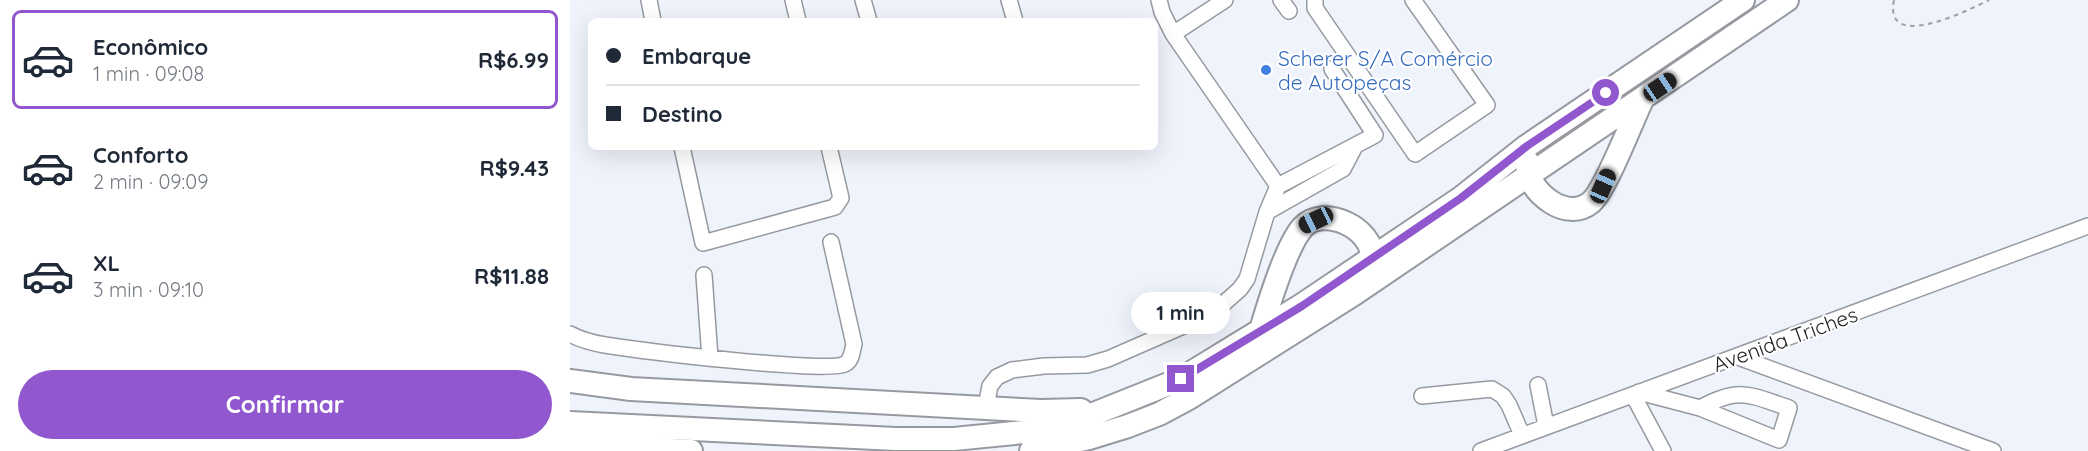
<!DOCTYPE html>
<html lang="pt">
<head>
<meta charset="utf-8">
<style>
	body { margin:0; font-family:Quicksand,sans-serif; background:#f2f2f3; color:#1f2937; height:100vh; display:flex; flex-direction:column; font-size:22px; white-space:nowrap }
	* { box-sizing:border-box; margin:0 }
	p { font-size:20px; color:#747a83 }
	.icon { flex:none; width:33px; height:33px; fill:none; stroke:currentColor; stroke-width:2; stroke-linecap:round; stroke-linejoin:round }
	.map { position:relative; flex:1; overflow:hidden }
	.side { display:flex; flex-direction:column; background:#fff; width:570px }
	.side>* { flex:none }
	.hud { position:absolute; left:18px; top:18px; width:570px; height:132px; border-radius:9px; box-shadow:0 6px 24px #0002; display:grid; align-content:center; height:132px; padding:0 18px; background:#fff }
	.end { position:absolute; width:27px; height:27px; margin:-14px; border:8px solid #9157cf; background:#fff; box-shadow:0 0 0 3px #fff }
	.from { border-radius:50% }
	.bubble { position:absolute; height:42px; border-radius:21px; background:#fff; box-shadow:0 6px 24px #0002; font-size:20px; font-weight:700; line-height:42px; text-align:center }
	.car { position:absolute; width:18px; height:36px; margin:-18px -9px; border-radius:8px; box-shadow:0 0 4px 2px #0007; background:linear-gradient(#222 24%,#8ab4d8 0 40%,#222 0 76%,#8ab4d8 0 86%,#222 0) }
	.hud b { display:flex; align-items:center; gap:21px; height:57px; font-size:22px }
	.hud b+b { border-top:2px solid #e0e1e3 }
	.hud i { width:15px; height:15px; background:#1f2937 }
	ul { padding:10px 0 0; list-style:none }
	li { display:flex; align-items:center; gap:18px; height:99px; margin:0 12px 9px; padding:0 6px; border:3px solid transparent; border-radius:9px }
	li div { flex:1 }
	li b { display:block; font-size:22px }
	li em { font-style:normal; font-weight:700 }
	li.on { border-color:#9157cf }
	li>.icon { width:54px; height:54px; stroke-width:1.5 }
	.primary-button { display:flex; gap:12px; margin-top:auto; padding:12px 18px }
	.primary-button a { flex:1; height:69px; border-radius:36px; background:#9157cf; color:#fff; font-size:24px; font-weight:700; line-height:69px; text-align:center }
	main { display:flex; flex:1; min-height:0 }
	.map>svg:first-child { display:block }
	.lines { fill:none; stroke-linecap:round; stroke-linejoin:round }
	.minor-casing { stroke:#969aa0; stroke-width:18 }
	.highway-casing { stroke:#969aa0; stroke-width:26 }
	.path { stroke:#9da0a6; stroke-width:2; stroke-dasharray:4.5 4.5; stroke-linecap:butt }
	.minor { stroke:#fff; stroke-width:15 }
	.highway { stroke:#fff; stroke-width:22 }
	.route { stroke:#9157cf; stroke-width:8 }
	.shop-dot { fill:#3f7fe0; stroke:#fff; stroke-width:2 }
	.labels { text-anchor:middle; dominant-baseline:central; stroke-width:4.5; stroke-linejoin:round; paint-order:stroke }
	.shop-label { font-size:21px; fill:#366cbe; stroke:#fff; text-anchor:start }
	.street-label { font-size:21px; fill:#1c1e20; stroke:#fff }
</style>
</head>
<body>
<main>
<section class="side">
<ul>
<li class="on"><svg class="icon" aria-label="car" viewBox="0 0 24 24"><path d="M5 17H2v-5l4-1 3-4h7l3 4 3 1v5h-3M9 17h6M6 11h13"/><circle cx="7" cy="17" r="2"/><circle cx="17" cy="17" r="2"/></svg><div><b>Econômico</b><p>1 min · 09:08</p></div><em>R$6.99</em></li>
<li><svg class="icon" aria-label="car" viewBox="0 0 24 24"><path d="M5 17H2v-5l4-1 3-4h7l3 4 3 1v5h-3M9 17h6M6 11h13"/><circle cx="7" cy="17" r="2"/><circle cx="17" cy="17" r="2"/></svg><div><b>Conforto</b><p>2 min · 09:09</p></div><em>R$9.43</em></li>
<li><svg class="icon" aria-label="car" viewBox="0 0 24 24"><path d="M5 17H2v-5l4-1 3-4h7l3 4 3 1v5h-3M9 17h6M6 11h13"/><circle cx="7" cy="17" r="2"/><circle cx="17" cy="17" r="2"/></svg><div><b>XL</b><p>3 min · 09:10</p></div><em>R$11.88</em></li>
</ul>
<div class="primary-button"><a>Confirmar</a></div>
</section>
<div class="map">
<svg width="1518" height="451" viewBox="0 0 1518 451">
	<rect width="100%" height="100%" fill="#eff3fb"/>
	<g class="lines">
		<defs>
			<path id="minor" d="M79,0L83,21
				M223,0L228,21
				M293,0L299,21
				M439,0L445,21
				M589,0L592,12L603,34L708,186
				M711,0L719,11
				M745,0V8L845,154L917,105L843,0
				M603,34L655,0
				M112,147L133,243L265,207L271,198L259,147
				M697,212L773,169L785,146
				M134,275L140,358
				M0,334C11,340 23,343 35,345C66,350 257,374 275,364C282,360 282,352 284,344L261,242
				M1168,357L1423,451
				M968,385L976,426
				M1069,392L1130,408L1209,440L1219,408C1179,395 1170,386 1130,408
				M1063,395L1093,451
				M852,396L922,389L933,396L939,405L952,435
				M416,407L420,386L427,377L442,370L474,366L517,365L538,359L643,313L670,289L677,279L697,212L708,186L805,135L762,69
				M911,451L1518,226"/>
			<path id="highway" d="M957,161C957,179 966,192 981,202C993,210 1009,212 1020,203C1035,192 1062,120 1072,100
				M691,330C698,306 717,244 733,227C754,205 803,228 802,258C802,262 800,267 798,271
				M0,381L61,389L471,411L511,410
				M0,423L326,439H384L454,432L506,421L611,379L732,305L891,198L957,146L1173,0
				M0,445L121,451
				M461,451L519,438L558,426L589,414L619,398L784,294L1217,0"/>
		</defs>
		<use href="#minor" class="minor-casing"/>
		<use href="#highway" class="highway-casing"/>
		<path class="path" d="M1324,0C1313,53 1399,10 1419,0"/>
		<use href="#minor" class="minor"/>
		<use href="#highway" class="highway"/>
	</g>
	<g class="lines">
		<path class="route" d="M611,379L732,306L891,198L957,146L1036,93"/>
	</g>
	<circle class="shop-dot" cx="696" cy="70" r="6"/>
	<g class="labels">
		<g class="shop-label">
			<text x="708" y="58">Scherer S/A Comércio<tspan x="708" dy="24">de Autopeças</tspan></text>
		</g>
		<g class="street-label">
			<text transform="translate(1215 339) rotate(-20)">Avenida Triches</text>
		</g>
	</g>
</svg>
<i class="end from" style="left:1036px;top:93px"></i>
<i class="end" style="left:611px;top:379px"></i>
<div class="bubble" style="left:561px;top:292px;width:99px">1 min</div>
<i class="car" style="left:1090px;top:87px;rotate:56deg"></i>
<i class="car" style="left:1033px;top:186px;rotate:24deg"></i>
<i class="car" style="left:746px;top:220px;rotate:245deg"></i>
<div class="hud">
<b><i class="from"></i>Embarque</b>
<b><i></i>Destino</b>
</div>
</div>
</main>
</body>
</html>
